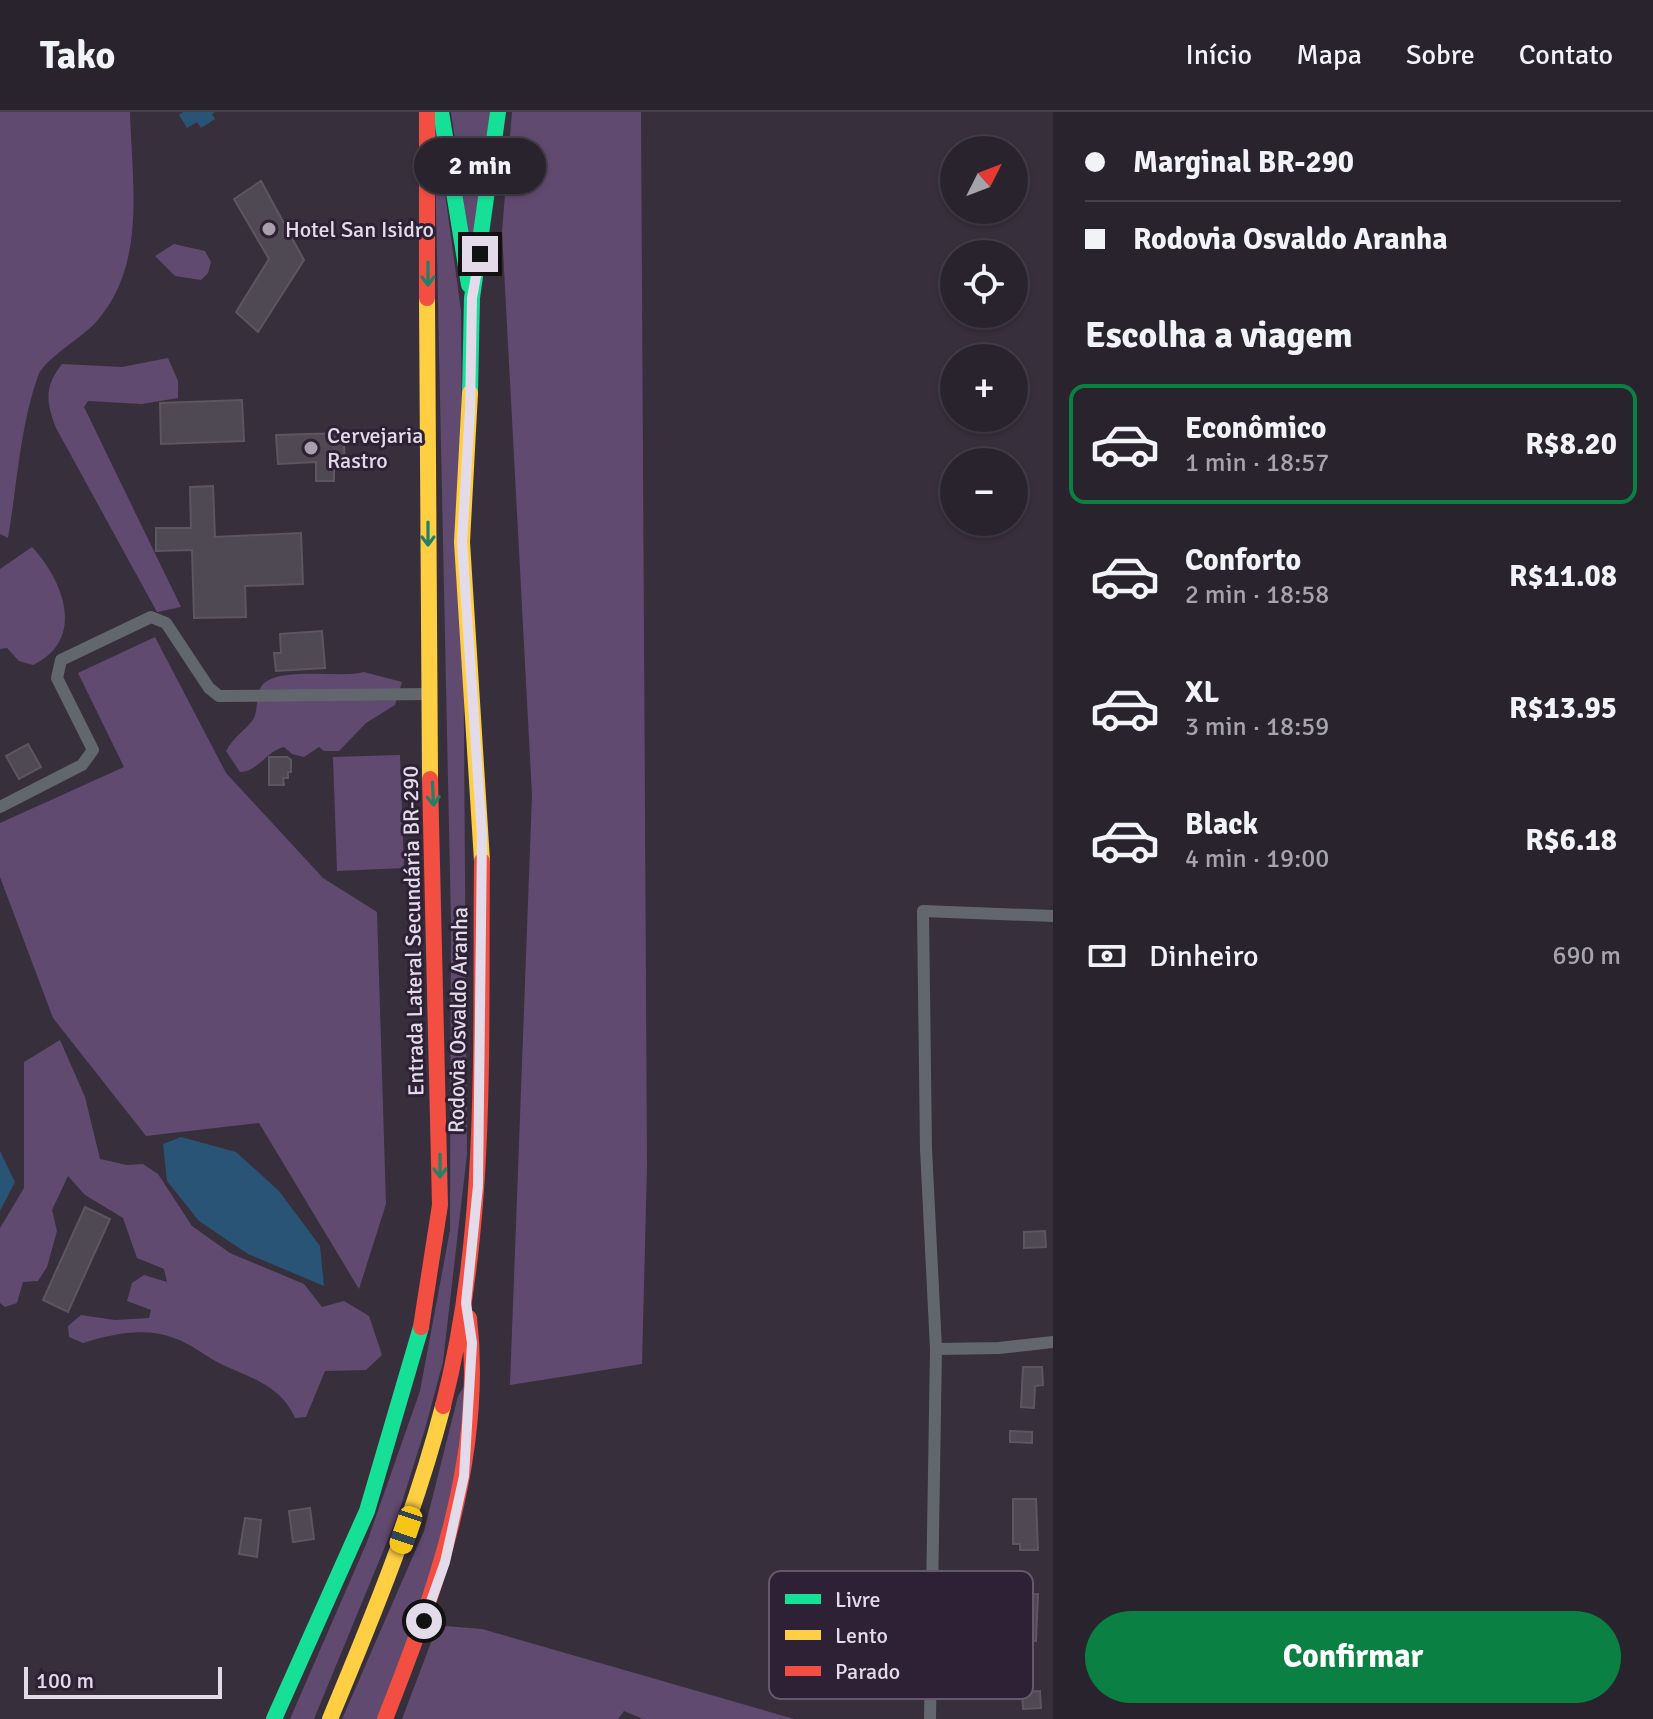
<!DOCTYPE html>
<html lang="pt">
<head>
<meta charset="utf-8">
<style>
	body { margin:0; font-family:Signika,sans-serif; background:#352f39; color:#f1f3f6; height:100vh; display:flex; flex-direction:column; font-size:30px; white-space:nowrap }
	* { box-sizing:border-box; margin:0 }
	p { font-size:26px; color:#a5a4aa }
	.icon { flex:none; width:44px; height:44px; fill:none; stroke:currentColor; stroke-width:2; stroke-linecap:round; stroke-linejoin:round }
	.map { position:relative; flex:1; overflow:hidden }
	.drawer { display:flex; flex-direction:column; background:#29232d; width:600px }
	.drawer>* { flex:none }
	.hud { display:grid; align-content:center; height:176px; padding:0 32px; background:#29232d }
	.needle { width:52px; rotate:48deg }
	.fabs { position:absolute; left:940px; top:24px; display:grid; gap:16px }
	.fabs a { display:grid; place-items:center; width:88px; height:88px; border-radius:50%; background:#29232d; box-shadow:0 2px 6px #0004,0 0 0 2px #454049; font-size:40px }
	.scale { position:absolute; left:24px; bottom:20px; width:198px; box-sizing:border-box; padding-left:8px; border:4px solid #e3dbe9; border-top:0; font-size:22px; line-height:28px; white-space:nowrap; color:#e3dbe9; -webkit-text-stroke:6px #2e2136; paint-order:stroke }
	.end { position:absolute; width:36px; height:36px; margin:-18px; border:10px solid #e3dbe9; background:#111; box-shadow:0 0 0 4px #111 }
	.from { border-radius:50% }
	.bubble { position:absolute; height:56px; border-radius:28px; background:#29232d; box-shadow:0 2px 6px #0004,0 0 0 2px #454049; font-size:26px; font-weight:700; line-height:56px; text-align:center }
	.car { position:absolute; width:24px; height:48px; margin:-24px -12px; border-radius:10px; box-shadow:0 0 6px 2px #0007; background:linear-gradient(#f5c518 24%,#345 0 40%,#f5c518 0 76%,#345 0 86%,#f5c518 0) }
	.hud b { display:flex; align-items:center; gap:28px; height:76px; font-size:30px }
	.hud b+b { border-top:2px solid #454049 }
	.hud i { width:20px; height:20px; background:#f1f3f6 }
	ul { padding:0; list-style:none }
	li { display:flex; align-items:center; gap:24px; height:120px; margin:0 16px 12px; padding:0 16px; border:4px solid transparent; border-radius:16px }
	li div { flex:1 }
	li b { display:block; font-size:30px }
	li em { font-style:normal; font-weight:700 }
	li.active { border-color:#0b8043 }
	li>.icon { width:72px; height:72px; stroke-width:1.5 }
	h2 { padding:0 32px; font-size:36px; line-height:96px }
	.pay { display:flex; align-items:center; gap:20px; height:88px; padding:0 32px; font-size:30px }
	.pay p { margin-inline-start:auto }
	.button { display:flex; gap:16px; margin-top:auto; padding:16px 32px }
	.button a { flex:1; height:92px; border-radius:48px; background:#0b8043; color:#fff; font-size:32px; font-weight:700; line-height:92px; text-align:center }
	header { display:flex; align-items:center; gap:48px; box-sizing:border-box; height:112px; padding:0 40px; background:#29232d; border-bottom:2px solid #454049 }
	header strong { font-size:38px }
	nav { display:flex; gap:44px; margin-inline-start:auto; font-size:28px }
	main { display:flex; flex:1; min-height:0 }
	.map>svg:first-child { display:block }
	.green { fill:#614a70 }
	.water { fill:#295476 }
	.building { fill:#4f4953; stroke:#5d5661; stroke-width:2 }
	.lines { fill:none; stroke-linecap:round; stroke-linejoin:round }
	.street { stroke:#62676d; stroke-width:12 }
	.fast { stroke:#16e098; stroke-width:16 }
	.slow { stroke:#ffcf43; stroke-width:16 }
	.jam { stroke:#f24e42; stroke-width:16 }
	.oneway { stroke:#228067 }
	.route { stroke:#e3dbe9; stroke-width:10 }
	.poi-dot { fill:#a79fac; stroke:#2e2136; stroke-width:3 }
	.labels { text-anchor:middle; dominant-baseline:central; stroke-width:6; stroke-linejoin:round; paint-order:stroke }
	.poi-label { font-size:22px; fill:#e3dbe9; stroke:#2e2136; text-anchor:start }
	.street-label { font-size:22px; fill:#e3dbe9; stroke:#2e2136 }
	.key { fill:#2e2136; stroke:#64596c; stroke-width:2 }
	.key-label { font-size:22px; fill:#e3dbe9 }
</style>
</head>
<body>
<header>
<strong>Tako</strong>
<nav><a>Início</a><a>Mapa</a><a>Sobre</a><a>Contato</a></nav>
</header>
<main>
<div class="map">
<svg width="1053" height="1607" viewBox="0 0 1053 1607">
	<rect width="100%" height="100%" fill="#372f3c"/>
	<path class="green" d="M0,0H130C132,71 147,153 96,210C83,225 44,247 38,264C20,314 17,374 8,426L0,422Z
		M434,0L461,199L467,1042L443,1250L425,1317L398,1403L314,1607H290L367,1430L420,1279L450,1118L451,811Z
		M451,0H490L473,156Z
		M512,0H641L647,1054L642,1252L510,1273L532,683L502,119Z
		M174,132L205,139L211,150L208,161L201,168L175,164L155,144Z
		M168,246L178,269V286L142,292L88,289L84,295L181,495L157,500L56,316C46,289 44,275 62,252L122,255Z
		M32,435C64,469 86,528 33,553L19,549L7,536L0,537V457Z
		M155,525L226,661L323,766L377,800L386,1092L359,1177L259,1011L146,1024L53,906L0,765V711L124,655L78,561Z
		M364,560L402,570L395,593L366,611L339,639H324L319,635L304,645L292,642L284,635C265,640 259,659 240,660L226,639C234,624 248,616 254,606C258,597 256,584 261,575C275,553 341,567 364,560Z
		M400,643L404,756L337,759L333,645Z
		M60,928L85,985L100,1047L127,1053L143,1052L158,1062L192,1114L230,1141L304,1172L322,1195L344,1189L369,1204L382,1243L366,1258L325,1259L306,1305L295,1306C281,1274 253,1267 223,1253C206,1245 192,1232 174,1226C144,1215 113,1222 83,1231L69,1225L68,1214L81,1203L115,1208L149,1206L151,1198L127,1189L132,1171L144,1163L167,1170L164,1157L137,1146L123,1106L85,1083L68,1064L52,1098L57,1119L47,1155L38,1169L23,1170L17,1191L5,1195L0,1191V1116L24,1076V950Z
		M466,1271L448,1422L378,1607H342L424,1419L458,1284Z
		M445,1514L482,1517L794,1607H643L624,1599L618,1607H402L432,1528Z"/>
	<path class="water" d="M183,0H215L212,2L215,7L201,16L197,10L187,16L179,3Z
		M181,1025L236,1040L279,1079L320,1134L324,1174L248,1142L199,1109L167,1069L163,1032Z
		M0,1039L15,1070L0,1099Z"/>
	<path class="building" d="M261,69L304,148L258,220L236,200L269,147L234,87Z
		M242,288L244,329L161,332L160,291Z
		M343,321L345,349L334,350V369H316V350L278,352L276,323Z
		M213,374L215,425L301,421L303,472L245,474L246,505L194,506L192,438L156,439V416H191L190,375Z
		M322,519L325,556L276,559L274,541H281L280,522Z
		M28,632L41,655L19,667L6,644Z
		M269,645H287L291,648V660H288V666H283L284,673H269Z
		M85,1095L110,1107L68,1200L43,1188Z
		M1045,1119L1046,1135L1024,1136V1120Z
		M1023,1255H1042L1043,1273L1035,1274L1034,1296L1021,1295Z
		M1010,1319L1032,1320V1331L1010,1330Z
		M1013,1387H1036L1038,1438H1020V1432H1013Z
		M310,1396L314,1427L293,1430L289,1399Z
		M245,1406L261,1408L257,1445L239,1442Z
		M1038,1482L1036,1529L1010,1528V1512L1020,1507L1019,1483Z
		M1040,1579L1041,1596L1023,1597L1022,1580Z"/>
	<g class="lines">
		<path class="street" d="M0,695L82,653L93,638L57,566L61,548L151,505L166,511L209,576L219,584L428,582
			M936,1237L926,1037L923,799L1053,804
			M930,1607L936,1237L999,1236L1053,1230"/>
		<path class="fast" d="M441,0L469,173
			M470,281L472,186L498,0
			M274,1607L367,1399L421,1215"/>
		<path class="slow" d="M427,186L430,667
			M470,281L462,430L482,749
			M330,1607C373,1504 415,1402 443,1294"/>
		<path class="jam" d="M427,0V186
			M421,1215L440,1093L430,667
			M443,1294C489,1116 480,931 482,749
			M385,1607C435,1480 485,1345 469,1206"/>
	</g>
	<defs><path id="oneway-shaft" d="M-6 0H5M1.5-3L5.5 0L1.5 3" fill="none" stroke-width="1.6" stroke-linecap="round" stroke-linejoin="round" transform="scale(2)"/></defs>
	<g class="oneway">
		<use href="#oneway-shaft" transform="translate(428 162) rotate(90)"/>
		<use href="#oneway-shaft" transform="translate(428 422) rotate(90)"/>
		<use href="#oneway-shaft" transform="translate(433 682) rotate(87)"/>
		<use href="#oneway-shaft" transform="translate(440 1054) rotate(90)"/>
	</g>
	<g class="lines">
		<path class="route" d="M424,1509L445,1450L464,1364L472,1231L466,1191L478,1074L482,724L462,430L470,298L472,186L480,142"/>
	</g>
	<g class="poi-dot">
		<circle cx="269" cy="117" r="8"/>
		<circle cx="311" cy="336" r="8"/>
	</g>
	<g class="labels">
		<g class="poi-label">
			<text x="285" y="117">Hotel San Isidro</text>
			<text x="327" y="323">Cervejaria<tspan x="327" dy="25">Rastro</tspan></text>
		</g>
		<g class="street-label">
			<text transform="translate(413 819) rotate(-91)">Entrada Lateral Secundária BR-290</text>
			<text transform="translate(458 908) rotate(-89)">Rodovia Osvaldo Aranha</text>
		</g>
	</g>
	<rect x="769" y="1459" width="264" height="128" rx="12" class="key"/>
	<rect x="785" y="1482" width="36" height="10" fill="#16e098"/>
	<rect x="785" y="1518" width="36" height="10" fill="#ffcf43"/>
	<rect x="785" y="1554" width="36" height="10" fill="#f24e42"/>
	<g class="key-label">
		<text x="835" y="1495">Livre</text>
		<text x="835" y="1531">Lento</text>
		<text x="835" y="1567">Parado</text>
	</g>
</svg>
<div class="fabs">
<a><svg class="needle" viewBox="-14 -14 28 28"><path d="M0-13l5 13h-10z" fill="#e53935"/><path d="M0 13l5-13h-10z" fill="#a5a4aa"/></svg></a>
<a><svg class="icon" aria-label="locate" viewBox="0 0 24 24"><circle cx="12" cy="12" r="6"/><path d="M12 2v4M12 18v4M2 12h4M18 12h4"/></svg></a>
<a>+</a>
<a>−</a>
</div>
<div class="scale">100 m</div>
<i class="end from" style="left:424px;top:1509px"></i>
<i class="end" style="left:480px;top:142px"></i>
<div class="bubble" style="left:414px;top:26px;width:132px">2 min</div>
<i class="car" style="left:406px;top:1418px;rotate:199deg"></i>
</div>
<section class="drawer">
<div class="hud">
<b><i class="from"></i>Marginal BR-290</b>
<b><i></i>Rodovia Osvaldo Aranha</b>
</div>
<h2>Escolha a viagem</h2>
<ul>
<li class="active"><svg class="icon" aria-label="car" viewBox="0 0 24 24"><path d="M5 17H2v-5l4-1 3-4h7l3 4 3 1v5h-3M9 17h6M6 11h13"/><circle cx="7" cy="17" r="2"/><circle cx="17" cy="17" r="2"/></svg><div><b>Econômico</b><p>1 min · 18:57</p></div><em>R$8.20</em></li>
<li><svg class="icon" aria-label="car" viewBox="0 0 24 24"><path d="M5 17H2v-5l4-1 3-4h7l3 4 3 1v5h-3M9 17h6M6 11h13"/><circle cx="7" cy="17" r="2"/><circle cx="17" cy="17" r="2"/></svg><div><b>Conforto</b><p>2 min · 18:58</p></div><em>R$11.08</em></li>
<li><svg class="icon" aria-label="car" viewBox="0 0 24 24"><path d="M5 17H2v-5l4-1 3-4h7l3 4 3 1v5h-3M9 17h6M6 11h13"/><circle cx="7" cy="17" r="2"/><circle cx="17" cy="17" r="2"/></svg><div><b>XL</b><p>3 min · 18:59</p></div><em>R$13.95</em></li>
<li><svg class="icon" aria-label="car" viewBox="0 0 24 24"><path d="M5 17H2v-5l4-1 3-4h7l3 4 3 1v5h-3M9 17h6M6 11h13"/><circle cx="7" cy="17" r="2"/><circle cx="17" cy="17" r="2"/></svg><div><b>Black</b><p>4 min · 19:00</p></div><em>R$6.18</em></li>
</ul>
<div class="pay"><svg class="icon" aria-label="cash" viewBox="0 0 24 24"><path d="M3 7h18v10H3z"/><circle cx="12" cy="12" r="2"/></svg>Dinheiro<p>690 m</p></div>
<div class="button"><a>Confirmar</a></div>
</section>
</main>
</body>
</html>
